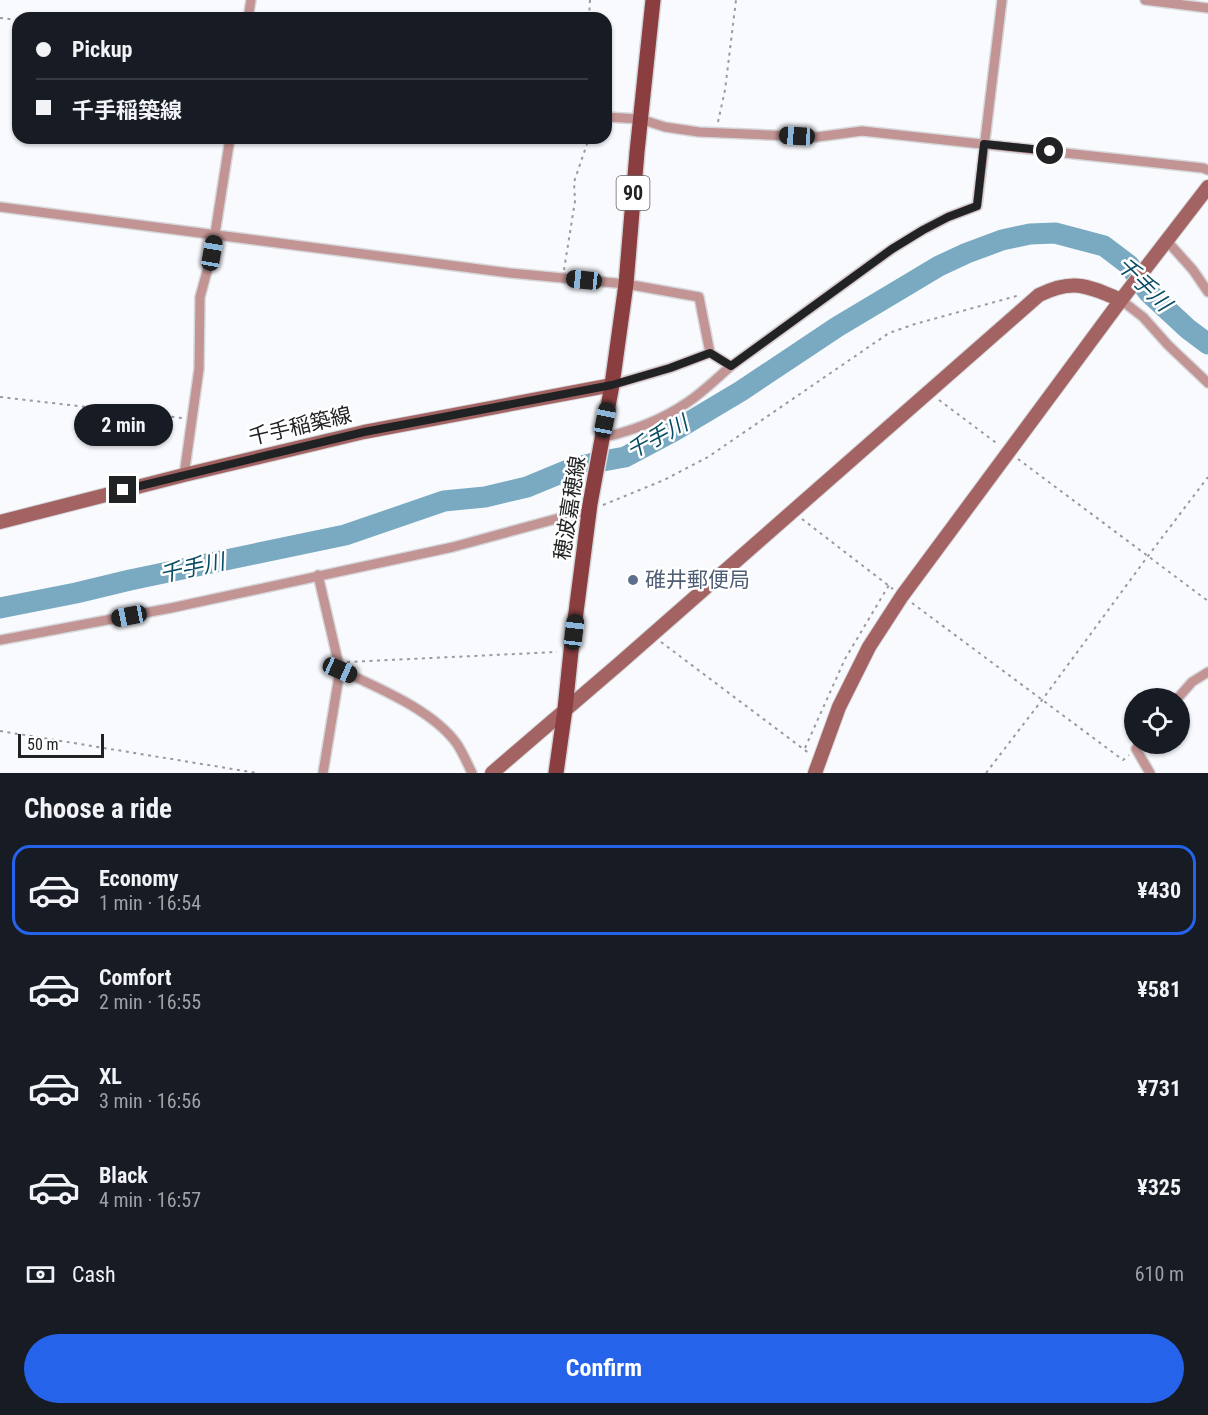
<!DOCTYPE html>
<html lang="en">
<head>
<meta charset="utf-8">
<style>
	body { margin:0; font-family:"Roboto Condensed","Noto Sans JP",sans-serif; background:#242831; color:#f1f3f6; height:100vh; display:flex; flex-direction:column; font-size:22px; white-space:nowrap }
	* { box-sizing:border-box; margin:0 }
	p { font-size:20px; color:#9ea1a6 }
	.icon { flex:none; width:33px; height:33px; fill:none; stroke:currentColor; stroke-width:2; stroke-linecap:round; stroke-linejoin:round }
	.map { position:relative; height:773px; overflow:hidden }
	.panel { display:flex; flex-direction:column; background:#171b24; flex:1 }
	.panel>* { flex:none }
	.banner { position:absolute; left:12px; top:12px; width:600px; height:132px; border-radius:18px; box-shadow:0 2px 4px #0004; display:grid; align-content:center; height:132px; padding:0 24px; background:#171b24 }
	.controls { position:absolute; left:1124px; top:688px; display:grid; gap:12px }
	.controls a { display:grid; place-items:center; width:66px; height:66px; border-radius:50%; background:#171b24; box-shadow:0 2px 4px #0004; font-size:30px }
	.scale { position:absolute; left:18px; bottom:15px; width:86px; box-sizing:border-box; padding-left:6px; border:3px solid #212224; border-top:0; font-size:16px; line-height:21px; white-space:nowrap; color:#212224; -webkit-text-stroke:4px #fff; paint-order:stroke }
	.end { position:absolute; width:27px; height:27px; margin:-14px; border:8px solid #212224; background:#fff; box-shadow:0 0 0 3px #fff }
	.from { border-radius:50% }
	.bubble { position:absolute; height:42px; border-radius:21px; background:#171b24; box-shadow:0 2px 4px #0004; font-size:20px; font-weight:700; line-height:42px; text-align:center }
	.car { position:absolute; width:18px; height:36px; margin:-18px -9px; border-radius:8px; box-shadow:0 0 4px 2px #0007; background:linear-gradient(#222 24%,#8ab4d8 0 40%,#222 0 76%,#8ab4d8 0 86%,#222 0) }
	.banner b { display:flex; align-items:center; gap:21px; height:57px; font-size:22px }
	.banner b+b { border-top:2px solid #363941 }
	.banner i { width:15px; height:15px; background:#f1f3f6 }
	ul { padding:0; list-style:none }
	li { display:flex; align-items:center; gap:18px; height:90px; margin:0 12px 9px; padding:0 12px; border:3px solid transparent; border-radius:18px }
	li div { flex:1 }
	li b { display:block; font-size:22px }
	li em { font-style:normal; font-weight:700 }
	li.selected { border-color:#2563eb }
	li>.icon { width:54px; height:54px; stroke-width:1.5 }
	h2 { padding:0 24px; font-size:27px; line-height:72px }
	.pay { display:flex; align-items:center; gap:15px; height:66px; padding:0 24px; font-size:22px }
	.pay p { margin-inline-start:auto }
	.primary-button { display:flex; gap:12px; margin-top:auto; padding:12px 24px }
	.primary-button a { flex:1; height:69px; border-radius:36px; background:#2563eb; color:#fff; font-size:24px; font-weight:700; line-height:69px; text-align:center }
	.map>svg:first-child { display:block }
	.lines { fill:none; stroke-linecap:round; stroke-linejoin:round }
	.river { stroke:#79aac2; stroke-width:21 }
	.street-casing { stroke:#d6d7db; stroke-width:12 }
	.secondary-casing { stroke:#d6d7db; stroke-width:16 }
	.primary-casing { stroke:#d6d7db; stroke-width:18 }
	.path { stroke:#999a9d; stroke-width:2; stroke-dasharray:3 4.5; stroke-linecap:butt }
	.street { stroke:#c29493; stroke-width:9 }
	.secondary { stroke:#a36362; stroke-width:14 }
	.primary { stroke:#8a3e40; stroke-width:15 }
	.route { stroke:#212224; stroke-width:8 }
	.service-dot { fill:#5c6f8a; stroke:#fff; stroke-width:2 }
	.labels { text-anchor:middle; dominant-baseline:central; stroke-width:5; stroke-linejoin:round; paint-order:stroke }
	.shield { fill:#fff; stroke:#646466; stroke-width:1.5 }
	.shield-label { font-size:20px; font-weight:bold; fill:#212224 }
	.street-label { font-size:21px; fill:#212224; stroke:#fff }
	.service-label { font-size:21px; fill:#4e5e75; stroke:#fff; text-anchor:start }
	.water-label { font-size:22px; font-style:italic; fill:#094d66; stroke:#fff }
</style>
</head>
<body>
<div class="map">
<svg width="1208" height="773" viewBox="0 0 1208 773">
	<rect width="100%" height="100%" fill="#f8fafe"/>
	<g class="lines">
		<path class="river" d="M0,608L76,593L130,580L345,535L444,501L485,497L527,487L573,468L603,461L625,457L674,431L741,391L837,327L939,266L967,253L1002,240L1030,234L1055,233L1104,246L1129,265L1148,292L1188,329L1208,344"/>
		<defs>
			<path id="street" d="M1145,0L1208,8
				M248,18L251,0
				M606,117L640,119L665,127L699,132L817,137L862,131L1203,168L1208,170
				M0,207L510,273L626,284L699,297L710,353
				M1167,241L1193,270L1208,292
				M1121,300L1143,317L1168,345L1208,383
				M612,385L670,368L710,353L731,366L892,249L923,230L948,217L977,206L1002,0
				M602,438C634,430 660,421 688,402C703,392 717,378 731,366
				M184,475L199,369L200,297L212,253L230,138
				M318,575L340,670L323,773
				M0,640L171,608L453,547L589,510
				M340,670C376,687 433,710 457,744C463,753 467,763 472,773
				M1177,699L1192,682L1208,672
				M1141,744L1136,749L1150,773"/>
			<path id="secondary" d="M0,522L184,475L364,432L612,385
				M492,773L620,663L1039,295C1073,278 1088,286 1121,300
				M815,773L839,707L869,647L902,596L1121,300L1208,187"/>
			<path id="primary" d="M556,773L565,709L571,651L590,504L612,385L626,284L637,152L653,0"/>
		</defs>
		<use href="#street" class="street-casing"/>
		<use href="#secondary" class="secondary-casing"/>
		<use href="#primary" class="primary-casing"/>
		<path class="path" d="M0,18L18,20
			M589,18L590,0
			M718,122L725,90L736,0
			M564,270L575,201L574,182L589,138
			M0,397L182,418
			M939,400L999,445
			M1018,459L1208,601
			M603,505L664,480L708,457L889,333L915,324L1020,295
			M802,519L893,589
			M912,603L1123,760L1129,755
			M661,642L810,754
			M347,662L557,652
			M0,731L257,773
			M805,748L845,659L889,585
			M986,773L1042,700L1148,556L1208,477"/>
		<use href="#street" class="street"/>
		<use href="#secondary" class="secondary"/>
		<use href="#primary" class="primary"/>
	</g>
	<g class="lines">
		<path class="route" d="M123,490L364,432L612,385L670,368L710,353L731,366L892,249L923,230L948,217L977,206L984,144L1050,151"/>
	</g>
	<circle class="service-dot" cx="633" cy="580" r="6"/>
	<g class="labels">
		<rect class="shield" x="616.5" y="176" width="33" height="34" rx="4.5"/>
		<g class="shield-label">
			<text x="633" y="193">90</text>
		</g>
		<g class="street-label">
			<text transform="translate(300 426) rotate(-13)">千手稲築線</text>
			<text transform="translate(570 508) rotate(-81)">穂波嘉穂線</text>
		</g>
		<g class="service-label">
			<text x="645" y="580">碓井郵便局</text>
		</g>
		<g class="water-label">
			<text transform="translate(1144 284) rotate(45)">千手川</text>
			<text transform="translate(657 437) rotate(-28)">千手川</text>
			<text transform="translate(192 568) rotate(-12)">千手川</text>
		</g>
	</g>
</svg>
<div class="controls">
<a><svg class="icon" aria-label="locate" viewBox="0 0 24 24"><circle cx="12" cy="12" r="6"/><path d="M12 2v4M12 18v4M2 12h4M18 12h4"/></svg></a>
</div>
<div class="scale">50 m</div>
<i class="end from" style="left:1050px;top:151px"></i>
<i class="end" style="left:123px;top:490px"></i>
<div class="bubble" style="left:74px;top:404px;width:99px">2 min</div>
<i class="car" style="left:797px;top:136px;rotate:273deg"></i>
<i class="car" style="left:212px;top:253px;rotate:10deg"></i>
<i class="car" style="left:584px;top:280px;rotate:276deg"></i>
<i class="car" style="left:605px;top:420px;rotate:11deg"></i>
<i class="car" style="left:129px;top:616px;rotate:259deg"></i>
<i class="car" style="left:574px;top:632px;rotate:7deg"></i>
<i class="car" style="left:340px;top:670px;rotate:114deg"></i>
<div class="banner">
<b><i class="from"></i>Pickup</b>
<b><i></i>千手稲築線</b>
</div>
</div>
<section class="panel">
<h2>Choose a ride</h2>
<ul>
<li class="selected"><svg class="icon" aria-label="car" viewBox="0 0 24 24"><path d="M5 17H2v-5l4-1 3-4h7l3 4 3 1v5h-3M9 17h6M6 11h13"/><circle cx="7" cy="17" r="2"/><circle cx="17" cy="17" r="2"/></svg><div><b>Economy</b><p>1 min · 16:54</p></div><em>¥430</em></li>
<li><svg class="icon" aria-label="car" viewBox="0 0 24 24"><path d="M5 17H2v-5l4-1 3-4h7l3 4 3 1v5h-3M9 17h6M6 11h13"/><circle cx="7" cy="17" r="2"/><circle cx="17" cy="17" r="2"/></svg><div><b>Comfort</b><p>2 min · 16:55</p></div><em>¥581</em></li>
<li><svg class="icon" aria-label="car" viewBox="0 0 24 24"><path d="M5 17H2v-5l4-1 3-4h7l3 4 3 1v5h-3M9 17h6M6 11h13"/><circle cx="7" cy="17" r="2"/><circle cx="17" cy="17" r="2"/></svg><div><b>XL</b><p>3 min · 16:56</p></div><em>¥731</em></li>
<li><svg class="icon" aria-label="car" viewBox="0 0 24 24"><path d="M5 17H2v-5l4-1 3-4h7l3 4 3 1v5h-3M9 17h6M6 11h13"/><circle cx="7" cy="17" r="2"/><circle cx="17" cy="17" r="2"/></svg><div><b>Black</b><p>4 min · 16:57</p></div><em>¥325</em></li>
</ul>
<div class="pay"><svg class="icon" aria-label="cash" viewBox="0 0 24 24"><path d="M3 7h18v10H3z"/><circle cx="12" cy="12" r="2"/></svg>Cash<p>610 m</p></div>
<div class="primary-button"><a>Confirm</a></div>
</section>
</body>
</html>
